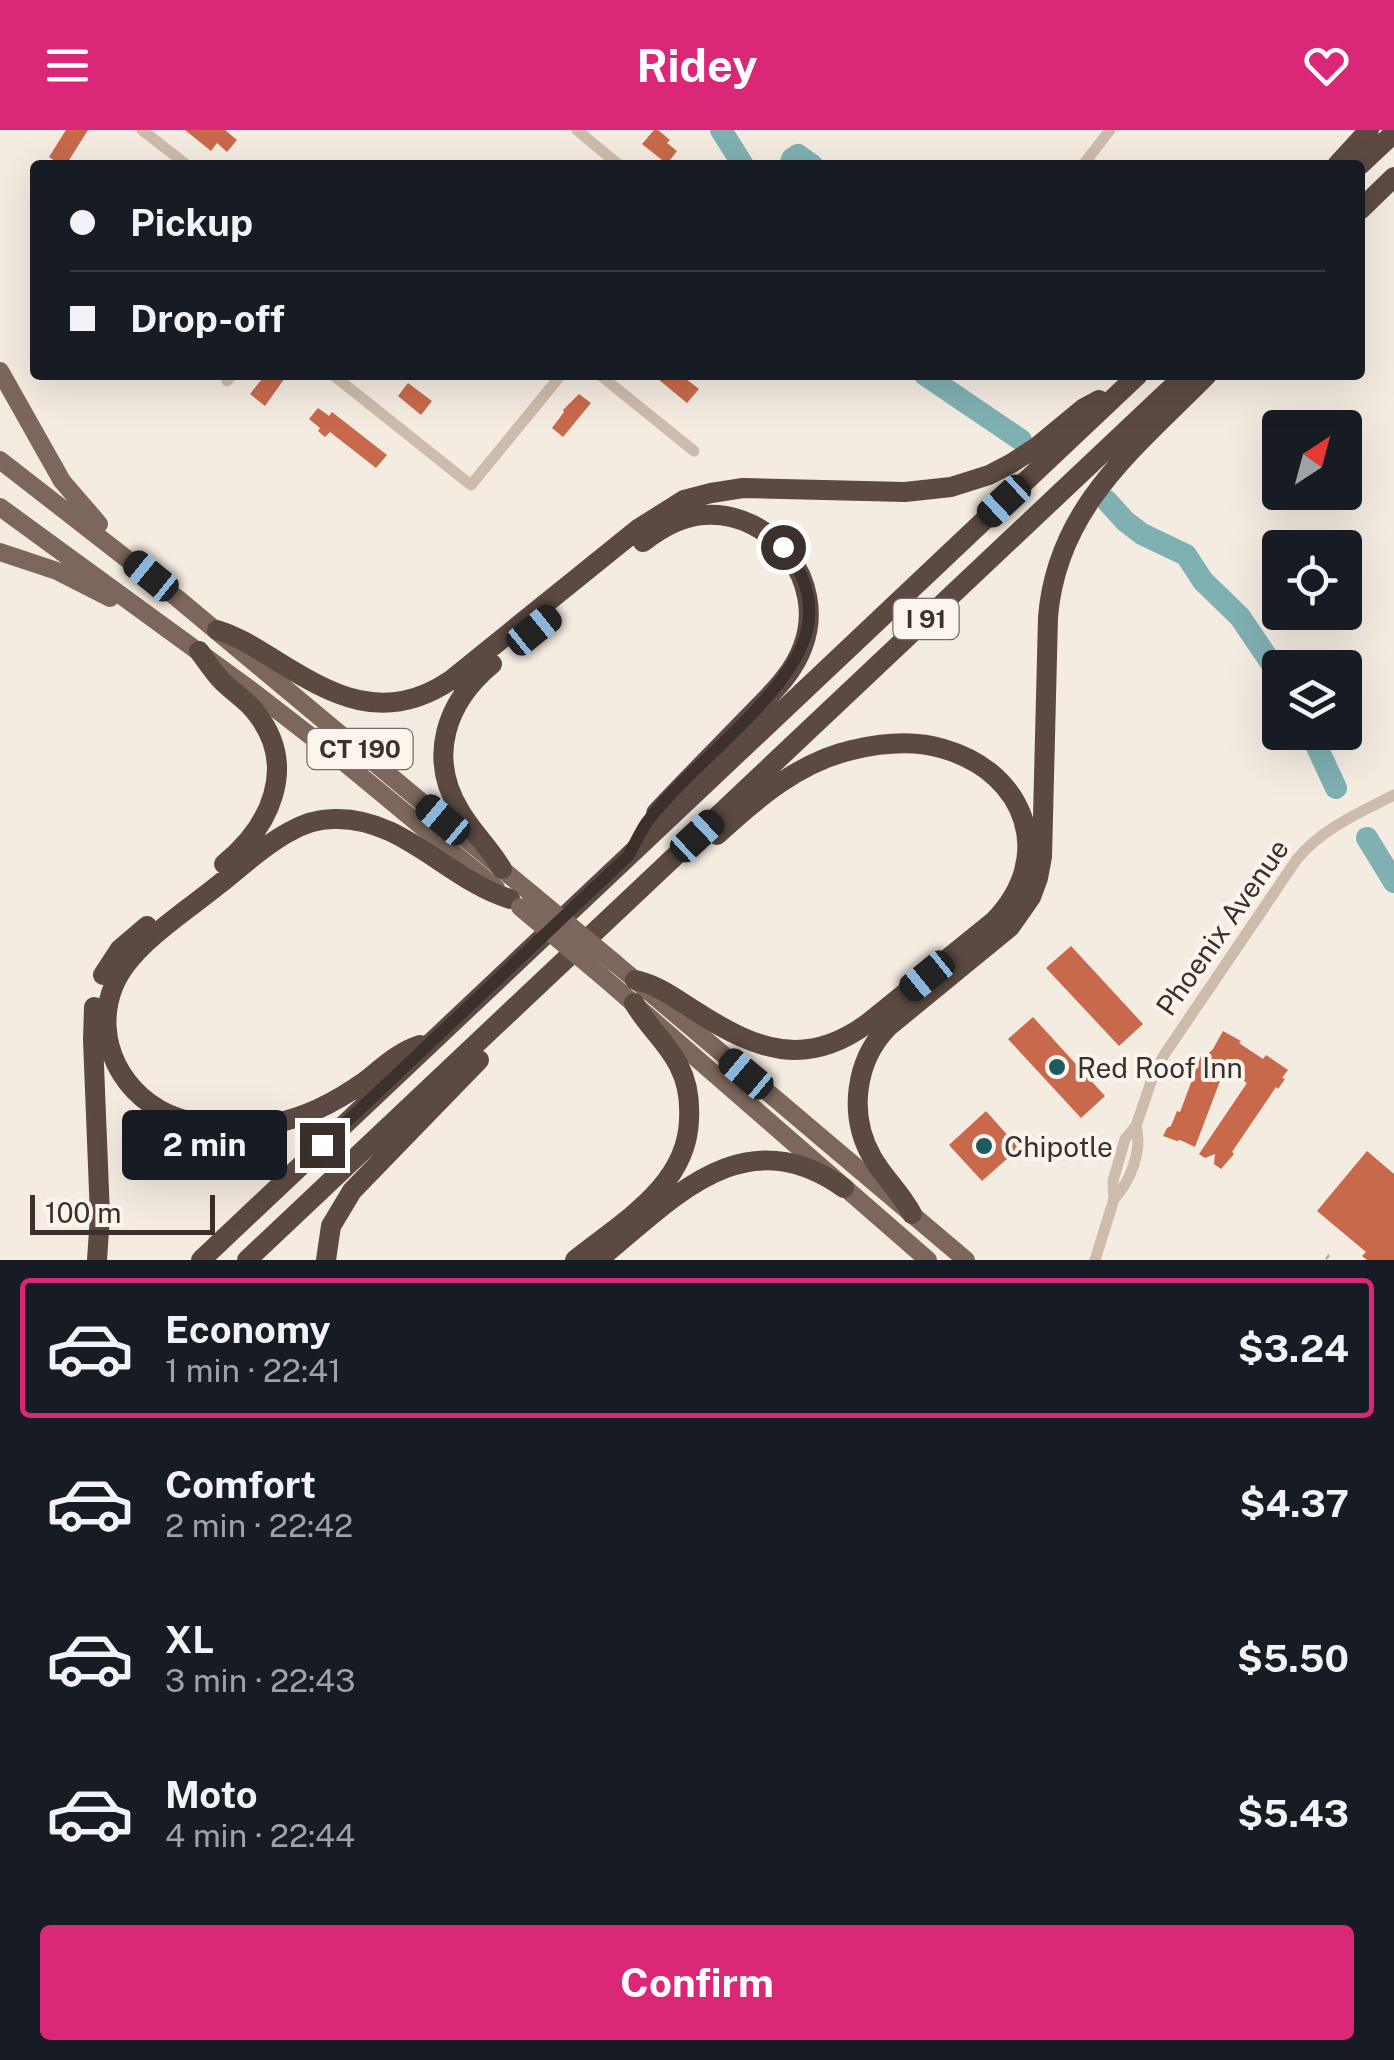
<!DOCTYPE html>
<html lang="en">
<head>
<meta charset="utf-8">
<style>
	body { margin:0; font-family:"Public Sans",sans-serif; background:#242831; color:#f1f3f6; height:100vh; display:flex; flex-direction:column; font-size:38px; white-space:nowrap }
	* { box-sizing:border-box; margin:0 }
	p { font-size:32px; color:#9ea1a6 }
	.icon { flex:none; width:55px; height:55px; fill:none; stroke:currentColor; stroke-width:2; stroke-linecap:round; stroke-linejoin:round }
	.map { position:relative; height:1130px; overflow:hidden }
	.drawer { display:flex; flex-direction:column; background:#171b24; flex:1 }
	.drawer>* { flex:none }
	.top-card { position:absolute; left:30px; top:30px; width:1335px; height:220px; border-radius:10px; box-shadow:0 10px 40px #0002; display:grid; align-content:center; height:220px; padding:0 40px; background:#171b24 }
	.needle { width:65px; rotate:36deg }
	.tools { position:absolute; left:1262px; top:280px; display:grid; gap:20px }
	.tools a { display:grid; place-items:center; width:100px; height:100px; border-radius:10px; background:#171b24; box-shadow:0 10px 40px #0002; font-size:50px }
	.scale { position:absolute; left:30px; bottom:25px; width:185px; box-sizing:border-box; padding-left:10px; border:5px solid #3b302b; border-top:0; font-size:28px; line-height:35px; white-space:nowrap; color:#3b302b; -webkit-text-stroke:8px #fbf5ee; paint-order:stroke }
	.end { position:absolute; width:45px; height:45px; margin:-22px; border:12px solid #3b302b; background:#fff; box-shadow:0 0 0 5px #fff }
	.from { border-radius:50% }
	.bubble { position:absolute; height:70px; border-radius:10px; background:#171b24; box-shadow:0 10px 40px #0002; font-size:32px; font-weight:700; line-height:70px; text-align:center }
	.car { position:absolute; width:30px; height:60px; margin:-30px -15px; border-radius:12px; box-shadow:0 0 8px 2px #0007; background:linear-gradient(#222 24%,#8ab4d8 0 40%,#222 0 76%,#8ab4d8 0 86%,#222 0) }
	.top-card b { display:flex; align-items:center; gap:35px; height:95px; font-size:38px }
	.top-card b+b { border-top:2px solid #363941 }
	.top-card i { width:25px; height:25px; background:#f1f3f6 }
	ul { padding:18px 0 0; list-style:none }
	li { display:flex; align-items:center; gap:30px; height:140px; margin:0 20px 15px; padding:0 20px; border:5px solid transparent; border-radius:10px }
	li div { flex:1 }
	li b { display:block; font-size:38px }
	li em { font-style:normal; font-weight:700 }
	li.on { border-color:#db2777 }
	li>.icon { width:90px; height:90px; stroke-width:1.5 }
	.button { display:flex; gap:20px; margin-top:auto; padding:20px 40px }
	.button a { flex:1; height:115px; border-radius:10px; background:#db2777; color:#fff; font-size:40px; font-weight:700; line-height:115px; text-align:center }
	header { display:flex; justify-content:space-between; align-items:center; height:130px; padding:0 40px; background:#db2777; color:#fff; font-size:45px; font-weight:700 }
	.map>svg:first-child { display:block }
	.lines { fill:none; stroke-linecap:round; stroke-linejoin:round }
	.river { stroke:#7fb0b2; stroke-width:22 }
	.building { fill:#c8694b }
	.path { stroke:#b9a596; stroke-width:2.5; stroke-dasharray:5 5; stroke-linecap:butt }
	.minor { stroke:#cdbbac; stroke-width:11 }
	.primary { stroke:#7d675c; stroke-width:18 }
	.motorway { stroke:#5c4a42; stroke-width:20 }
	.primary-bridge { stroke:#7d675c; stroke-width:18 }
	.route { stroke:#3b302b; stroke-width:12 }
	.poi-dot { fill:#1f5a5e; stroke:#fbf5ee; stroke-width:4 }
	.labels { text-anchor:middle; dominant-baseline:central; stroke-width:8; stroke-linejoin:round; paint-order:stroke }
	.shield { fill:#fbf5ee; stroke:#756b66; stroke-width:2.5 }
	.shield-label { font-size:25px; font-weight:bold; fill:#3b302b }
	.street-label { font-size:28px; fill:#3b302b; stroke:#fbf5ee }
	.poi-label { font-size:28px; fill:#3b302b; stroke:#fbf5ee; text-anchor:start }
</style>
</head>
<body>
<header><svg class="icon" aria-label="menu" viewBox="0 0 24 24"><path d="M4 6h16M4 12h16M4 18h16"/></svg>Ridey<svg class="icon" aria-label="heart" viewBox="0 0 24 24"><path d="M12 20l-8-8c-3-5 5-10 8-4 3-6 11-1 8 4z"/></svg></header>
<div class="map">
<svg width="1394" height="1130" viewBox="0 0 1394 1130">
	<rect width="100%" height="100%" fill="#f4ebe1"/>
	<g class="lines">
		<path class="river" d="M721,0L743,35
			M790,35L792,29L798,25L812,35
			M925,245L1021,310
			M1107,371L1125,391L1142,404L1186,425L1203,451L1240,487L1280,546
			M1310,602L1336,658
			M1367,708L1394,752"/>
	</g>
	<path class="building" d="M66,0H88L66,35H61L49,27Z
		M185,0H225L237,10L227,22L217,13L211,21Z
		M654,0H658L670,10L667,13L677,21L667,34L642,14Z
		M265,245H287L265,276L250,264Z
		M653,245H681L699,259L687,273Z
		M408,253L432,271L421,285L398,266Z
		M579,264L591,273L563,307L552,298L564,282L563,280Z
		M318,278L329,286L332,282L387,325L376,338L330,302L325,307L318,301L320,298L309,289Z
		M1071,816L1143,894L1119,916L1046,838Z
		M1033,887L1105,966L1081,988L1008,909Z
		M1223,901L1241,911L1239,913L1263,929L1266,925L1288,940L1282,948L1285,949L1278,959L1276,957L1232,1022L1234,1024L1221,1039L1214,1034L1215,1024L1205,1028L1199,1024L1247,953L1225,938L1195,1017L1180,1010L1177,1011L1163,1006L1167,998L1171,996L1177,981L1180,982L1201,926L1205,927L1213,919Z
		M986,981L1019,1018L982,1051L949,1015Z
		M1367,1021L1394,1044V1130H1367L1362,1126L1366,1122L1317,1081Z"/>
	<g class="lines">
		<path class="path" d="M1326,1129L1331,1123"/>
		<path class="minor" d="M142,0L187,35
			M577,0L619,35
			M1083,35L1110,0
			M333,245L471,355L561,245
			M600,245L694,321
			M227,251L232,245
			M1114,1069C1130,1052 1143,1020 1136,996
			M1095,1130L1114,1069L1113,1051L1125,1009L1136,996L1153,946L1164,925L1297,729C1323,698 1359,683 1394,665"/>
		<path class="primary" d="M0,241L62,351L99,394
			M0,330L177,468L533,765
			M0,377L255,563L339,628L496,758
			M0,422L57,441L110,468
			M615,833L966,1130
			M602,846L928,1130"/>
		<path class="motorway" d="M1337,35L1369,0
			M1360,35L1394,3
			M1360,80L1394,47
			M643,412C661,398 681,386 705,385C773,381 827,452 803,516C793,545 768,567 747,589C717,620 686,651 656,683
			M217,500C237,506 254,517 272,528C333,566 384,595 451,550L638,399L684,370L711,363L743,358L905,362L951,357L989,345L1012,333L1038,316L1084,278L1099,270
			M199,521C207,532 214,543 223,552C234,563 248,571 257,584C298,637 270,697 224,734
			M492,534C446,572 427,627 460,681C472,702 490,718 502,739
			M103,845L120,819L147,796
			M635,850C659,855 676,869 697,882C756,920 806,939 868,893L994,791C1056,728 1027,643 944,619C915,610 881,613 852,620C799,632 756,669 717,705
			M94,877L93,910L100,1086L97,1130
			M420,915C398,922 382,938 364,952C337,971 308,987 275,993C244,999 209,999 178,988C123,969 91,910 114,855C130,816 185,782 217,756C240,738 263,716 289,702C303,694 317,689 333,689C402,686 448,750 510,769
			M912,1084C901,1063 883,1047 872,1027C848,985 855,931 888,897L1010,797L1031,767L1038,748L1042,727L1048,487C1057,377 1135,318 1207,245
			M201,1130L1138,245
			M247,1130L1185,245
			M326,1130L331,1096L352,1061L479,930
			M575,1130C622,1092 687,1056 689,990C690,972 688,953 679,936C668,913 647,896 634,873
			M598,1130C674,1068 743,987 844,1058"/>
		<path class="primary-bridge" d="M533,765L615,833
			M520,777L602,846"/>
	</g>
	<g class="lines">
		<path class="route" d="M322,1015L628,726C635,714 640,702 647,692C675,655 718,620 750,586C799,534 837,483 783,417"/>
	</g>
	<g class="poi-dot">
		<circle cx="1057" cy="937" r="10"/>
		<circle cx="984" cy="1016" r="10"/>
	</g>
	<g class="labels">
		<g class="shield">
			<rect x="893.5" y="469" width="65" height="40" rx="8"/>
			<rect x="307.5" y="599" width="105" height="40" rx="8"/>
		</g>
		<g class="shield-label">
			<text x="926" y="489">I 91</text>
			<text x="360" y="619">CT 190</text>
		</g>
		<g class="street-label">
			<text transform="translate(1222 797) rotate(-55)">Phoenix Avenue</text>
		</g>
		<g class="poi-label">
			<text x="1077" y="937">Red Roof Inn</text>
			<text x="1004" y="1016">Chipotle</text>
		</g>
	</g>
</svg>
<div class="tools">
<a><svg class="needle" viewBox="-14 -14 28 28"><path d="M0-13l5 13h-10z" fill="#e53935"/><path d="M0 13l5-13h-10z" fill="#9ea1a6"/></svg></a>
<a><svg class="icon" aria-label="locate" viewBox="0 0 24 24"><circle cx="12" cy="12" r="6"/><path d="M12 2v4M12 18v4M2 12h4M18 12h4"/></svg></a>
<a><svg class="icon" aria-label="layers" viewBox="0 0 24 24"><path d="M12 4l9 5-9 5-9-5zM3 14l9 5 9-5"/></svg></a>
</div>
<div class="scale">100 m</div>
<i class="end from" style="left:783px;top:417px"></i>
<i class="end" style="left:322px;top:1015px"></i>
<div class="bubble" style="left:122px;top:980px;width:165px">2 min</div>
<i class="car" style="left:1004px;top:371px;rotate:227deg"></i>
<i class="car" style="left:151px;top:446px;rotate:309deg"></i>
<i class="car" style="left:534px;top:500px;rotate:51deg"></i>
<i class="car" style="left:443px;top:690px;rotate:310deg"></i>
<i class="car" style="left:697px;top:706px;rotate:47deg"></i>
<i class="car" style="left:927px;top:846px;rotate:231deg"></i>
<i class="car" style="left:746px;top:944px;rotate:310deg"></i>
<div class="top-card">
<b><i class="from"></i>Pickup</b>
<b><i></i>Drop-off</b>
</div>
</div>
<section class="drawer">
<ul>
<li class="on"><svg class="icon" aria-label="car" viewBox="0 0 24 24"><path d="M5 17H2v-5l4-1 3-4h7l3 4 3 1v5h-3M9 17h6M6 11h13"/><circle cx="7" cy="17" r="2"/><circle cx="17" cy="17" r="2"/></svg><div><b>Economy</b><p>1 min · 22:41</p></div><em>$3.24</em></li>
<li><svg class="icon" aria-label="car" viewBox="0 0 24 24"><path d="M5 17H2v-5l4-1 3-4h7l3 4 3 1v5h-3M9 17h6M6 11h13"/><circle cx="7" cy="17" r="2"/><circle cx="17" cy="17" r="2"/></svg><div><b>Comfort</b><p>2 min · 22:42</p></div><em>$4.37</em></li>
<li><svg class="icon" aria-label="car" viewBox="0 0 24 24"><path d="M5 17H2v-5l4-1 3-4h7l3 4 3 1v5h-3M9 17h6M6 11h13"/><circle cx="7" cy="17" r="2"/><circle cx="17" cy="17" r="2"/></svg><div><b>XL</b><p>3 min · 22:43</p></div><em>$5.50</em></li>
<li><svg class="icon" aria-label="car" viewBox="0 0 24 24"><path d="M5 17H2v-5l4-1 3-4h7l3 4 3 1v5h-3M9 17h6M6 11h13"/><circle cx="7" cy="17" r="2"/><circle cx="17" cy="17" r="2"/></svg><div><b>Moto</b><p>4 min · 22:44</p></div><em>$5.43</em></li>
</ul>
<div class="button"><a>Confirm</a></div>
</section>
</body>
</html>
